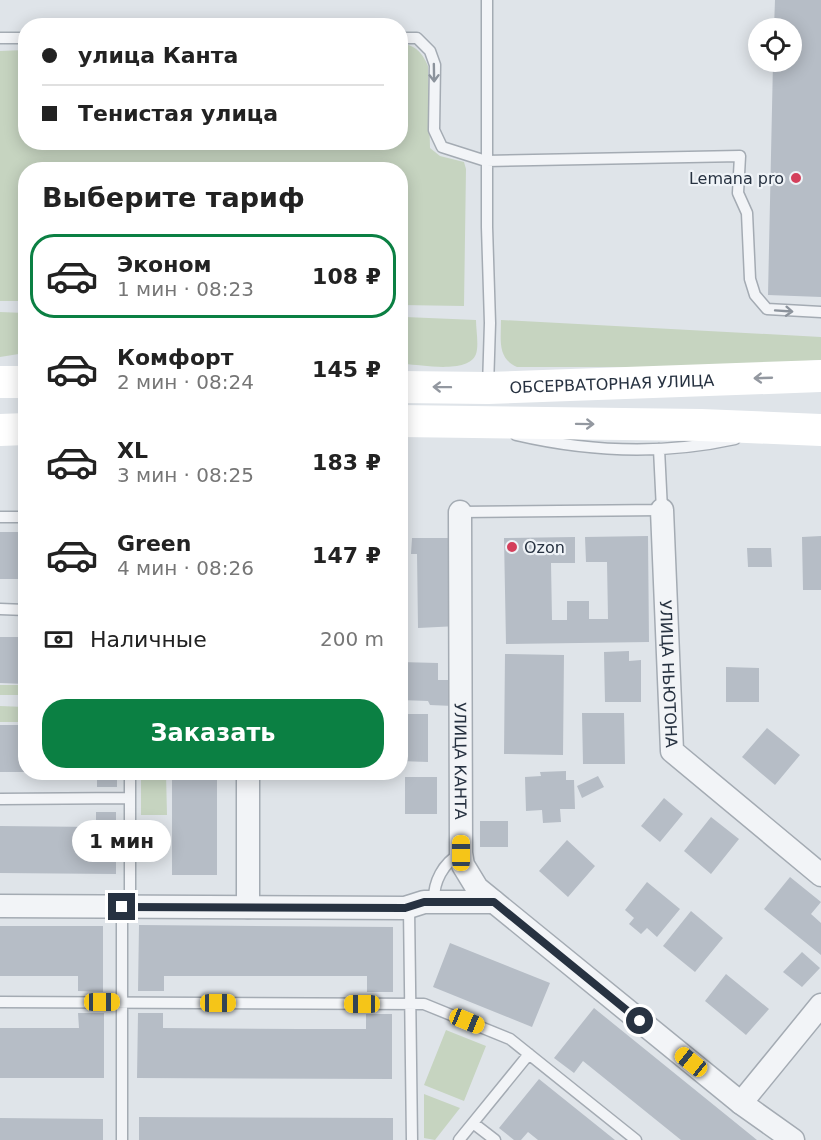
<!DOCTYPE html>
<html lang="ru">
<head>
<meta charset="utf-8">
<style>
	body { margin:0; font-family:"DejaVu Sans",sans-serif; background:#f6f6f6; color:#222; height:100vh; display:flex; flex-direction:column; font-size:22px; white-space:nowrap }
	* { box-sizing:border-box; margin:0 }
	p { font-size:20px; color:#767676 }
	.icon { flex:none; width:33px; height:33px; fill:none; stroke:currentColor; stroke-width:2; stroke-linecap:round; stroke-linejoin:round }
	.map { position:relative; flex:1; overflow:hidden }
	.panel { position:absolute; left:18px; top:162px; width:390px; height:618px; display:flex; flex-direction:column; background:#fff; border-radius:24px; box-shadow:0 3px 15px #0003 }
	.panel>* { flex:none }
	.top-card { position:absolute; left:18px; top:18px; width:390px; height:132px; border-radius:24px; box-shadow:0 3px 15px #0003; display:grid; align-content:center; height:132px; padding:0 24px; background:#fff }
	.tools { position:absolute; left:748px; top:18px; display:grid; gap:12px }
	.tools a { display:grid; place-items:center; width:54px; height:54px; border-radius:50%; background:#fff; box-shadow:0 3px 15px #0003; font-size:30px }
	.end { position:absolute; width:27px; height:27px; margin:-14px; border:8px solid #273241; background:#fff; box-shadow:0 0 0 3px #fff }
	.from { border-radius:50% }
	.bubble { position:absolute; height:42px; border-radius:21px; background:#fff; box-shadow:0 3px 15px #0003; font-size:20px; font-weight:700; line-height:42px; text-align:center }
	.car { position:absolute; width:18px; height:36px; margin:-18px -9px; border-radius:8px; box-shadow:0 0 4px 2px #0007; background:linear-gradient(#f5c518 24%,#345 0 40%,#f5c518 0 76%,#345 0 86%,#f5c518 0) }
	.top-card b { display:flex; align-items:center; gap:21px; height:57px; font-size:22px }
	.top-card b+b { border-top:2px solid #e0e0e0 }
	.top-card i { width:15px; height:15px; background:#222 }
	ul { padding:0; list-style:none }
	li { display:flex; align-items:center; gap:18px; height:84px; margin:0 12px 9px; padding:0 12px; border:3px solid transparent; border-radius:24px }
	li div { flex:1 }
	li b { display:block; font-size:22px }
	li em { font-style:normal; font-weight:700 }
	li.active { border-color:#0b8043 }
	li>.icon { width:54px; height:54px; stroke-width:1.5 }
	h2 { padding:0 24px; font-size:27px; line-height:72px }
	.pay { display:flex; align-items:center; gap:15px; height:66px; padding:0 24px; font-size:22px }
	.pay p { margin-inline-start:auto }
	.action { display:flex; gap:12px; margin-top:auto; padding:12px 24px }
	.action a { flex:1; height:69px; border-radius:24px; background:#0b8043; color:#fff; font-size:24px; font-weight:700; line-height:69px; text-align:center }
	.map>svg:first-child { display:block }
	.green { fill:#c6d4c0 }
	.building { fill:#b6bdc6 }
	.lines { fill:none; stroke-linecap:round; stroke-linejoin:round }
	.lane-casing { stroke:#a4abb3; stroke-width:13 }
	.street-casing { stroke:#a4abb3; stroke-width:25 }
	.lane { stroke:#f2f4f7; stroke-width:10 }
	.street { stroke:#f2f4f7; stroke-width:22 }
	.secondary { stroke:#fff; stroke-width:32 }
	.oneway { stroke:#8c939c }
	.oneway2 { stroke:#9398a0 }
	.route { stroke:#273241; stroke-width:8 }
	.poi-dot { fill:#d43f5b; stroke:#eff3f7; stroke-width:2 }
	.labels { text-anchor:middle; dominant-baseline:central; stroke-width:4.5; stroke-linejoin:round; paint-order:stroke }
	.poi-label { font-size:16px; fill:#273241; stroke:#eff3f7; text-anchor:end }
	.street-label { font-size:16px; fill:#273241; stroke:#eff3f7 }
</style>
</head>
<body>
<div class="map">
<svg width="821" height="1140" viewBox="0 0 821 1140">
	<rect width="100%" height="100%" fill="#dfe4e9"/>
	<path class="green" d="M401,44C415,44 423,54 428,66L430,148L440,156L464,162L466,169L464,306L401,305L400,170H26L25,301H0V51L25,50L26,142H400Z
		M0,312L25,313V353L0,357Z
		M405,317L476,320C476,330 479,345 476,354C469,374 422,365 405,364Z
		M501,320L821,337V360L715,367H517C497,358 501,340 501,320Z
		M0,685H25V695H0Z
		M0,706L25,707V722H0Z
		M141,773H166L167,815H141Z
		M446,1030L486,1046L464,1101L424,1085Z
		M424,1094L460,1108L435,1140L424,1138Z"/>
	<path class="building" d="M775,0H821V297L768,295L773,62H792V28H774Z
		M0,532H26V579H0Z
		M648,536L649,642L506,644L504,538L575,537V563H551L552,620H567V601H589V619H608L607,562H586L585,537Z
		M821,536V590H803L802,537Z
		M412,538H452L458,626L418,628L417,554H411Z
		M747,548H771L772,567H748Z
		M0,637H26V684L0,683Z
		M629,651V661L641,660V702H605L604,652Z
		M505,654L564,655L563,755L504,754Z
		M400,662L438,663V680H453V706L430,705L428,701L400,700Z
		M726,667L759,668V702H726Z
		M582,713H624L625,764H583Z
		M400,714H428V762L400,761Z
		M0,725H26V772H0Z
		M767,728L800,755L775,785L742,757Z
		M566,771V780H574L575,809H560L561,822L543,823L542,810L526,811L525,777L541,776L540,772Z
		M97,772H117V787H97Z
		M172,772H217V875H172Z
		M598,776L604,787L582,798L577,786Z
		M405,777H437V814H405Z
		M664,798L683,814L660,842L641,826Z
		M96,812H116V874L0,873V826L96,827Z
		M711,817L739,839L711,874L684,851Z
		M480,821H508V847H480Z
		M567,840L595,866L568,897L539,871Z
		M790,877L821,902L811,914L821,923V955L764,909Z
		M647,882L680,909L657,937L647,928L641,934L629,924L634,918L625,910Z
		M691,911L723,938L695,972L663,946Z
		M139,925L393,927V992H367V976H164V991H138Z
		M0,926H103V992L78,991V976H0Z
		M450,943L550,983L532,1027L433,987Z
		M802,952L820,968L802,987L783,972Z
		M726,974L769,1009L746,1035L705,1001Z
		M594,1008L757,1140H681L583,1061L574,1073L554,1058Z
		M78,1013H104V1078H0V1028H79Z
		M138,1013H163V1028L299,1029H366V1014H392V1079L137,1078Z
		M539,1079L615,1140H538L528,1132L521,1140H514L499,1128Z
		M139,1117L393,1118V1140H139Z
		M0,1118L103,1119V1140H0Z"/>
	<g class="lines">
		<defs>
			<path id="lane" d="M487,0V227L490,323L488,387
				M0,38H26
				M400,38H417L430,51L435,65L434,130L442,147L486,161L740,156L738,193L747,213L750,279L755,295L767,309L821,312
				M516,435C589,452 662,455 735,439
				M460,512L662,510L659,449
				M0,517H26
				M0,609L26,610
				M0,799L130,798
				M434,902C433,882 443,863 461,853
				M130,907V772
				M409,908L412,1140
				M0,1002L424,1004L510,1039L636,1140
				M473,1123L495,1140
				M122,1140V907
				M459,1140L529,1054"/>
			<g id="street">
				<path id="s1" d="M662,510L672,751L821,875"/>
				<path id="s2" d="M460,512L461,853L463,865L477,888L741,1103L793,1140"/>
				<path d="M0,906L405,908L424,902H494"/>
				<path d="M248,907V772"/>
				<path d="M741,1103L821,1005"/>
			</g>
		</defs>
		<use href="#lane" class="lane-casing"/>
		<use href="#street" class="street-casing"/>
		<use href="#lane" class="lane"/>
		<use href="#street" class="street"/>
		<g class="secondary">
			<path d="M0,382H26"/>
			<path id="s3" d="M400,387L488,388L821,376"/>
			<path d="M400,421L701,425L821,430"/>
			<path d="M0,430L26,429"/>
		</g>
	</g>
	<defs><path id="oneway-shaft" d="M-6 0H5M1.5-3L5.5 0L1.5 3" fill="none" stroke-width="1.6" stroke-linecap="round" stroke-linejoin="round" transform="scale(1.5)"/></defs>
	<g class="oneway">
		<use href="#oneway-shaft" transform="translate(434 73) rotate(89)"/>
		<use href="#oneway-shaft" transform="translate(784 311) rotate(4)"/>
	</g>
	<g class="oneway2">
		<use href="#oneway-shaft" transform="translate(763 378) rotate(178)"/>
		<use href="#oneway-shaft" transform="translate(442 387) rotate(-179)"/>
		<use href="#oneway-shaft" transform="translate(585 424) rotate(1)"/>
	</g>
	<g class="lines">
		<path class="route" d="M122,907L405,908L424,902H494L640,1021"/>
	</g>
	<g class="poi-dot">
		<circle cx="796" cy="178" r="6"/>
		<circle cx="512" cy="547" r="6"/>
	</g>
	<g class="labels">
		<g class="poi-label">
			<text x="784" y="178">Lemana pro</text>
			<text x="524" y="547" text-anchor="start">Ozon</text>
		</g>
		<g class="street-label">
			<text stroke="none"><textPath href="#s3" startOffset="212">ОБСЕРВАТОРНАЯ УЛИЦА</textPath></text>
			<text stroke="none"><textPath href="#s1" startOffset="164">УЛИЦА НЬЮТОНА</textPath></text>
			<text stroke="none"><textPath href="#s2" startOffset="249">УЛИЦА КАНТА</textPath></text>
		</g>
	</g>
</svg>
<div class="tools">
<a><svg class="icon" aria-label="locate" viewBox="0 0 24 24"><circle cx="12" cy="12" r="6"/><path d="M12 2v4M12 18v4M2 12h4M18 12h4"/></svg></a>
</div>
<i class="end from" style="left:640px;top:1021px"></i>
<i class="end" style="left:122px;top:907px"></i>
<div class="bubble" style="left:72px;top:820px;width:99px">1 мин</div>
<i class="car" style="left:461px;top:853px;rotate:0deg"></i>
<i class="car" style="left:102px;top:1002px;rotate:90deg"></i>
<i class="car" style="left:218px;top:1003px;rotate:90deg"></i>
<i class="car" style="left:362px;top:1004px;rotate:270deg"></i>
<i class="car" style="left:467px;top:1021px;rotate:112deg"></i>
<i class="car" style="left:691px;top:1062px;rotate:309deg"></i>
<div class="top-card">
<b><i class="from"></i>улица Канта</b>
<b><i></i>Тенистая улица</b>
</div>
<section class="panel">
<h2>Выберите тариф</h2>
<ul>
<li class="active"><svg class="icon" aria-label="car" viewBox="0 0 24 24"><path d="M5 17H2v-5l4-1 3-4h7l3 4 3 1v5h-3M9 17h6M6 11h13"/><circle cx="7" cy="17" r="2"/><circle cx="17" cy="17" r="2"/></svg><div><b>Эконом</b><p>1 мин · 08:23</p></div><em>108 ₽</em></li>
<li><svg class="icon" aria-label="car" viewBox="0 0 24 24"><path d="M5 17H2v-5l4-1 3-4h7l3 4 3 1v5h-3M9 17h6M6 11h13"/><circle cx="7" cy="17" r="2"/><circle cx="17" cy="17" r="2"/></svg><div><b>Комфорт</b><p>2 мин · 08:24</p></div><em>145 ₽</em></li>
<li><svg class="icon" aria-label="car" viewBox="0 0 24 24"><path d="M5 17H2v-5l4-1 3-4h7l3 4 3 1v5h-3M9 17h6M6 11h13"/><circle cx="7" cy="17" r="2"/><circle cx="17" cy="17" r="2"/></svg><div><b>XL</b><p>3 мин · 08:25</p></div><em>183 ₽</em></li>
<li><svg class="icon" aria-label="car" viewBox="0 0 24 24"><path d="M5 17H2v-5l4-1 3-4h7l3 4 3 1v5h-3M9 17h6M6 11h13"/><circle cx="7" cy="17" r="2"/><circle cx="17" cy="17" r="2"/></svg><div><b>Green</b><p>4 мин · 08:26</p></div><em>147 ₽</em></li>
</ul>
<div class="pay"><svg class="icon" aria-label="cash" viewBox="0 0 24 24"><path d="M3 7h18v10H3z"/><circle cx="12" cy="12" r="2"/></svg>Наличные<p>200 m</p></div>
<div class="action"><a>Заказать</a></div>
</section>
</div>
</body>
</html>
